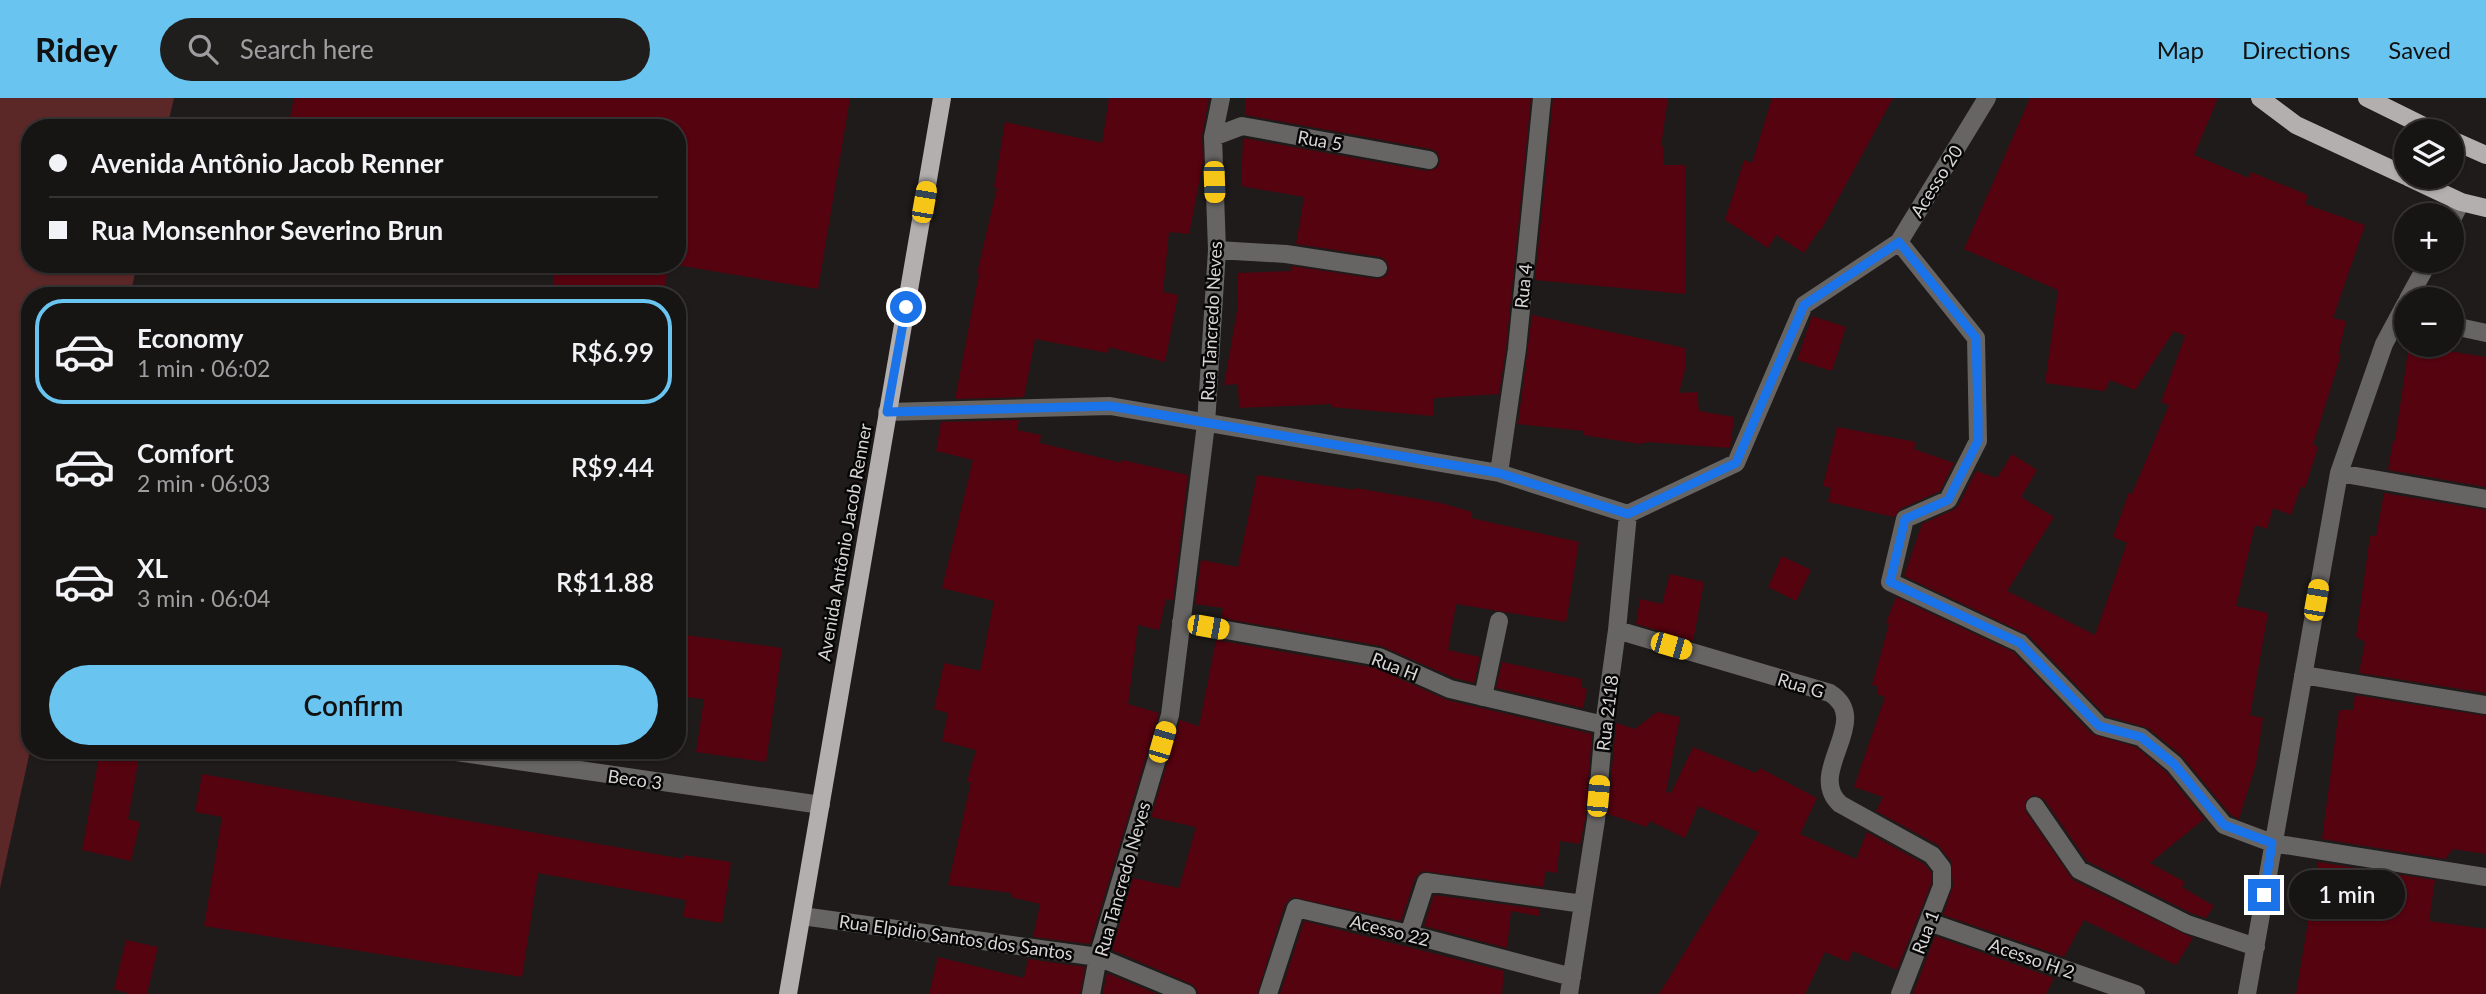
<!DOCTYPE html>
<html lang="en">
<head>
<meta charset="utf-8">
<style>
	body { margin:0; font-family:Lato,sans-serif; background:#201d1d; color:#f1f3f6; height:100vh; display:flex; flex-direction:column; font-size:26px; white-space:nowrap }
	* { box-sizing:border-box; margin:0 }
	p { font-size:23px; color:#9e9ea0 }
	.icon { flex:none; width:38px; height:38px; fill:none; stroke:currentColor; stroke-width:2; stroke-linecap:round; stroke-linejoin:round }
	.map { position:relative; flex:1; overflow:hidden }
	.panel { position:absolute; left:21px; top:189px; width:665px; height:472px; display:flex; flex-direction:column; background:#171414; border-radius:28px; box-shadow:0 2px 5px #0004,0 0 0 2px #363334 }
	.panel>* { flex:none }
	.guide { position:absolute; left:21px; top:21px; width:665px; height:154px; border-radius:28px; box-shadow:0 2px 5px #0004,0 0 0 2px #363334; display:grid; align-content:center; height:154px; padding:0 28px; background:#171414 }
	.controls { position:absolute; left:2394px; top:21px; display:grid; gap:14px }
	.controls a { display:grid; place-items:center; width:70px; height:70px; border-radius:50%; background:#171414; box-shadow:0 2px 5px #0004,0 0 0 2px #363334; font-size:35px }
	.end { position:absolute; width:32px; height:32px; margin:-16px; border:9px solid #1a73e8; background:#fff; box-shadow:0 0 0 4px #fff }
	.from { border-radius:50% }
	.bubble { position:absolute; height:49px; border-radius:24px; background:#171414; box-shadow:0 2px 5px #0004,0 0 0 2px #363334; font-size:23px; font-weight:600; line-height:49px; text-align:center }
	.car { position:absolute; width:21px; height:42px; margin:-21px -10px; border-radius:9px; box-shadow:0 0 5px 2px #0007; background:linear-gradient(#f5c518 24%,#345 0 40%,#f5c518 0 76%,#345 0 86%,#f5c518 0) }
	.guide b { display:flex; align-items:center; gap:24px; height:66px; font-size:26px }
	.guide b+b { border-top:2px solid #363334 }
	.guide i { width:18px; height:18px; background:#f1f3f6 }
	ul { padding:12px 0 0; list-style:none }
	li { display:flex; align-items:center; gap:21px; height:105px; margin:0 14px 10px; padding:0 14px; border:4px solid transparent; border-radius:28px }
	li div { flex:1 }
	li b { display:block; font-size:26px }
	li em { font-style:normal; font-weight:600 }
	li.current { border-color:#69c4f0 }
	li>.icon { width:63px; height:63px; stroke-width:1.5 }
	.cta { display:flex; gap:14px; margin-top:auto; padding:14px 28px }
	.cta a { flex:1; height:80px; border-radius:42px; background:#69c4f0; color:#111; font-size:28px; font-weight:600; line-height:80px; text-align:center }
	header { display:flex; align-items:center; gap:42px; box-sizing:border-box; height:98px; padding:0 35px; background:#69c4f0; color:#111 }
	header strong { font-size:33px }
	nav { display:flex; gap:38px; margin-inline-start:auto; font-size:24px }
	.search { width:490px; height:63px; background:#201d1d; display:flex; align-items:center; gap:18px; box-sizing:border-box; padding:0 24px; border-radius:38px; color:#9e9ea0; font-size:26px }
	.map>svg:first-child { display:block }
	.green { fill:#5c2727 }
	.building { fill:#54030f }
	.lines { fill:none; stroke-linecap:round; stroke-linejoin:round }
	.minor { stroke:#676464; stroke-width:18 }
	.major { stroke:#b3afae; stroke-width:18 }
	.route { stroke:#1a73e8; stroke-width:9 }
	.labels { text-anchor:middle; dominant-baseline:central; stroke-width:5; stroke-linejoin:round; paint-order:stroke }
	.street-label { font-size:18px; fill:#d8d5d5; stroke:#070606 }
</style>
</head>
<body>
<header>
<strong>Ridey</strong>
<div class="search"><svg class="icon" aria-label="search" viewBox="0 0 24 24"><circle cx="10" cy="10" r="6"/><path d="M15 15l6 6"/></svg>Search here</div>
<nav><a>Map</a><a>Directions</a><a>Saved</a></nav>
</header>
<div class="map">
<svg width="2486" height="896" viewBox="0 0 2486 896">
	<rect width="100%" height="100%" fill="#1f1b1a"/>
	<path class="green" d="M0,0H174L167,30H30V166H137L130,198H30V653L0,790Z"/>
	<path class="building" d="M294,0H850L818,191L677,167V30H288Z
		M1109,0H1209L1202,37L1203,65L1189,136L1169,134L1163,194L1178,197L1165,264L1109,249L1108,255L1035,241L1024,299L955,301L979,176L977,175L997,90L994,89L1005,24L1102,45Z
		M1245,0H1531L1506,250L1499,296L1434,300L1433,318L1331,309V306L1239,310L1238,286L1224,287L1238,207L1237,175L1291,173L1292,168L1377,181L1386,178L1389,171L1386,162L1380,159L1296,146L1304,99L1241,88L1243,40L1427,73L1437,70L1440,63L1437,54L1431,51L1245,17Z
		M1553,0H1668L1661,48L1664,49L1663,67H1685V196L1535,182Z
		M1772,0H1893L1821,132H1819L1804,155L1776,137L1768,150L1725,122L1744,62L1752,65Z
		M2030,0H2218L2194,57L2249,80L2251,74L2308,97L2305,106L2365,127L2333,220L2346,223L2338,257H2341L2313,347L2318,349L2305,390L2301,388L2291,417L2273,410L2267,431L2255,427L2236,508L2268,515L2250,617L2263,620L2256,666L2239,721L2231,717L2181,657L2148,630L2106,618L2028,537L1904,478L1922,426L1953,412L1958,408L1976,373L1997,380L2012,356L2037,372L2021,399L2054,419L2007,493L2095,537L2127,445L2113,439L2129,394L2132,396L2169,307L2161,304L2185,238L2174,233L2135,292L2110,282L2105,293L2045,285L2058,192L1964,151Z
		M555,166H668L664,198H552Z
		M1532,217L1685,250V271L1679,295L1697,294L1699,313L1734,319L1730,350L1648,344L1640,346L1583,337L1584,333L1518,326Z
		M1812,218L1846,229L1832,273L1797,262Z
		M2409,247L2486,259V389L2388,372L2393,343L2395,342Z
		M1019,322L1017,332L1041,337L1040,345L1122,365V362L1188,377L1173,502L1166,501L1159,532L1138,527L1128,606L1159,615L1090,846L1033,839L1040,806L1011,799L1012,795L948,787L971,684H967L976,652L942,643L948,615L934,611L944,565L980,573L994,503L942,490L973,362L936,353L941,324Z
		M1837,329L1916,344L1914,351L1954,365L1940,393L1900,411L1894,419L1828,404L1831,390L1823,388Z
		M1257,377L1356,392V390L1441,405L1472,414L1471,420L1579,444L1566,524L1456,506L1448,552L1480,559L1474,585L1454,580L1381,548L1221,520L1223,510L1195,506L1201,462L1238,469Z
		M2384,395L2486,412V595L2359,575L2365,544L2356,539L2370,438H2376Z
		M1782,458L1811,472L1796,503L1768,489Z
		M1670,476L1704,484L1693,543L1636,526L1640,501L1662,506Z
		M1896,499L2013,554L2092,636L2136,649L2166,674L2204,721L2150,765L2185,784L2182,789L2214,808L2206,820L2191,815L2087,763L2044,701L2033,697L2025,704L2026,714L2073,782L2193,840L2176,867L2084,822L2064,859L1943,817L1953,788L1951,763L1938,747L1876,713L1883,699L1854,689L1885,599L1877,596L1878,588L1872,587L1889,526L1886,525Z
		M677,536L782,550L766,664L696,654L704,601L677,598Z
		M1216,542L1376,570L1447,602L1592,636L1585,721L1580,746L1560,743L1557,775L1545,773L1544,789L1422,773L1415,780L1401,823L1292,799L1285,806L1257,896H1198L1196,890L1191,886L1112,852L1133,780L1179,790L1196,729L1151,719L1180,622L1199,628Z
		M1502,564L1582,581L1581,589L1587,591L1583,610L1496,590Z
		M2355,597L2486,618V756L2453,751L2445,761L2322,741L2339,612H2353Z
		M1657,614L1680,619L1666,694L1671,695L1693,649L1756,675L1760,670L1817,700L1800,736L1856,761L1867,734L1924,766L1931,774V786L1897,872L1853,853L1848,864L1825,854L1805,896H1659L1759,734L1698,708L1685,740L1650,723L1647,729L1608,716L1616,625L1635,631Z
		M100,653H140L128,721L140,724L131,763L82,752Z
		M202,676L684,761V757L731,764L722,825L683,819L686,802L538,775L522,879L204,828L222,719L195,714Z
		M2318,764L2435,782L2429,823L2486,831V896H2296Z
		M1434,797L1540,811L1539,818L1511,813L1507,850L1424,828Z
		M1304,823L1504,873L1502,896H1280Z
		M1935,838L2054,880L2046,896H1913Z
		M126,842L158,849L147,896H130L114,891Z
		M938,859L1024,880L1028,861L1085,869L1080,896H929Z
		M1107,875L1157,896H1103Z"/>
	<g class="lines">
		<path class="minor" d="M1213,39L1242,28L1429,62
			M2452,121L2461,104
			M1899,144L1976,240L1978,343L1948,402L1905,421L1890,484L2020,545L2100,628L2141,639L2174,666L2224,727L2272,745L2486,779
			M1217,152L1286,156L1378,170
			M2408,201L2429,163
			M2454,228L2486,235
			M887,314L1110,308L1499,375L1628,416
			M1499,375L1517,251L1542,0
			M2339,375L2486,401
			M1628,416L1736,365L1804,207L1899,144L1987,0
			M1181,524L1379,559L1450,591L1604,627
			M1617,532L1830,595C1874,623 1805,674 1840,706L1932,757L1942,770V788L1900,896
			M2303,577L2486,607
			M1483,599L1499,523
			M449,653L821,707
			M2035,708L2079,772L2187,826L2256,849
			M802,818L1098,859L1187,896
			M1929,824L2136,896
			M1409,836L1426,784L1583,806
			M1091,896L1098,859L1170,617L1206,326L1217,152L1213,39L1221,0
			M1268,896L1296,810L1409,836L1572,879
			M1569,896L1596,722L1604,627L1617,532L1628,416
			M2247,896L2339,375L2384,246L2406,205"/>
		<path class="major" d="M2260,0L2296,27L2406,78
			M2367,0L2434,33
			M2452,42L2486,57
			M2408,79L2461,104L2486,110
			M788,896L942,0"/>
	</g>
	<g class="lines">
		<path class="route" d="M906,209L887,314L1110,308L1499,375L1628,416L1736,365L1804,207L1899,144L1976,240L1978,317V343L1948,402L1905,421L1890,484L2020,545L2099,628L2141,639L2174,666L2224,727L2272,745L2264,797"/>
	</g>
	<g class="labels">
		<g class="street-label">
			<text transform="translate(1320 42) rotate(10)">Rua 5</text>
			<text transform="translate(1936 83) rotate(-58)">Acesso 20</text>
			<text transform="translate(1523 188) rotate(-84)">Rua 4</text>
			<text transform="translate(1211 223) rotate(-87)">Rua Tancredo Neves</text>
			<text transform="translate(844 444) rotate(-80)">Avenida Antônio Jacob Renner</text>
			<text transform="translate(1395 568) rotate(21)">Rua H</text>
			<text transform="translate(1801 587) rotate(17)">Rua G</text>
			<text transform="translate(1607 615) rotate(-83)">Rua 2118</text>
			<text transform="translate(635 681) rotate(8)">Beco 3</text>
			<text transform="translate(1122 781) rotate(-74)">Rua Tancredo Neves</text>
			<text transform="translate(1390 832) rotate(14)">Acesso 22</text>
			<text transform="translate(1925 834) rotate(-69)">Rua 1</text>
			<text transform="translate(956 839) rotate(8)">Rua Elpidio Santos dos Santos</text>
			<text transform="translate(2032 860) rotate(19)">Acesso H 2</text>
		</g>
	</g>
</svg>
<div class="controls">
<a><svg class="icon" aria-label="layers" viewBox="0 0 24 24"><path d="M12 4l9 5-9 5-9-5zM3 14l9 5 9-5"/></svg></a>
<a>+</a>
<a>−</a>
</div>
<i class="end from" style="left:906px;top:209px"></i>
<i class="end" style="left:2264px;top:797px"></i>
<div class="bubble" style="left:2289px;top:772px;width:116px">1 min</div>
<i class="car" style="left:1214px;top:84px;rotate:178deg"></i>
<i class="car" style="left:924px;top:104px;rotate:10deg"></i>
<i class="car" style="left:2316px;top:502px;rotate:10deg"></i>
<i class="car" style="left:1208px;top:529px;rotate:100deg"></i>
<i class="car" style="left:1671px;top:548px;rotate:106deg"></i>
<i class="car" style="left:1162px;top:644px;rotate:16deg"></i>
<i class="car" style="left:1598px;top:698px;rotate:5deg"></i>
<div class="guide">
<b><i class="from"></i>Avenida Antônio Jacob Renner</b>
<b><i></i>Rua Monsenhor Severino Brun</b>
</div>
<section class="panel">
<ul>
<li class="current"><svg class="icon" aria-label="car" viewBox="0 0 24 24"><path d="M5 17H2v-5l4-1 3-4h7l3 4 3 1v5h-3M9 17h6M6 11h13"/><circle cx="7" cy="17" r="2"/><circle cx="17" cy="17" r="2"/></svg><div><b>Economy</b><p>1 min · 06:02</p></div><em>R$6.99</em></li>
<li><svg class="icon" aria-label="car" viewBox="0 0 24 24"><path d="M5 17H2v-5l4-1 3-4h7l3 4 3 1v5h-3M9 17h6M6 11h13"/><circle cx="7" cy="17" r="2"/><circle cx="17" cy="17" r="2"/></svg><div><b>Comfort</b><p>2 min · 06:03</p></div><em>R$9.44</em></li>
<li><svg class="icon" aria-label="car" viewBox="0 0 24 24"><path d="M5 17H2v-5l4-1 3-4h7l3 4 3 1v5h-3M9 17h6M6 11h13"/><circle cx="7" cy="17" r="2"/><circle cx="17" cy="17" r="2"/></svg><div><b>XL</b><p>3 min · 06:04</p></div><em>R$11.88</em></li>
</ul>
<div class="cta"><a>Confirm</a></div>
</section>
</div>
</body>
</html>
